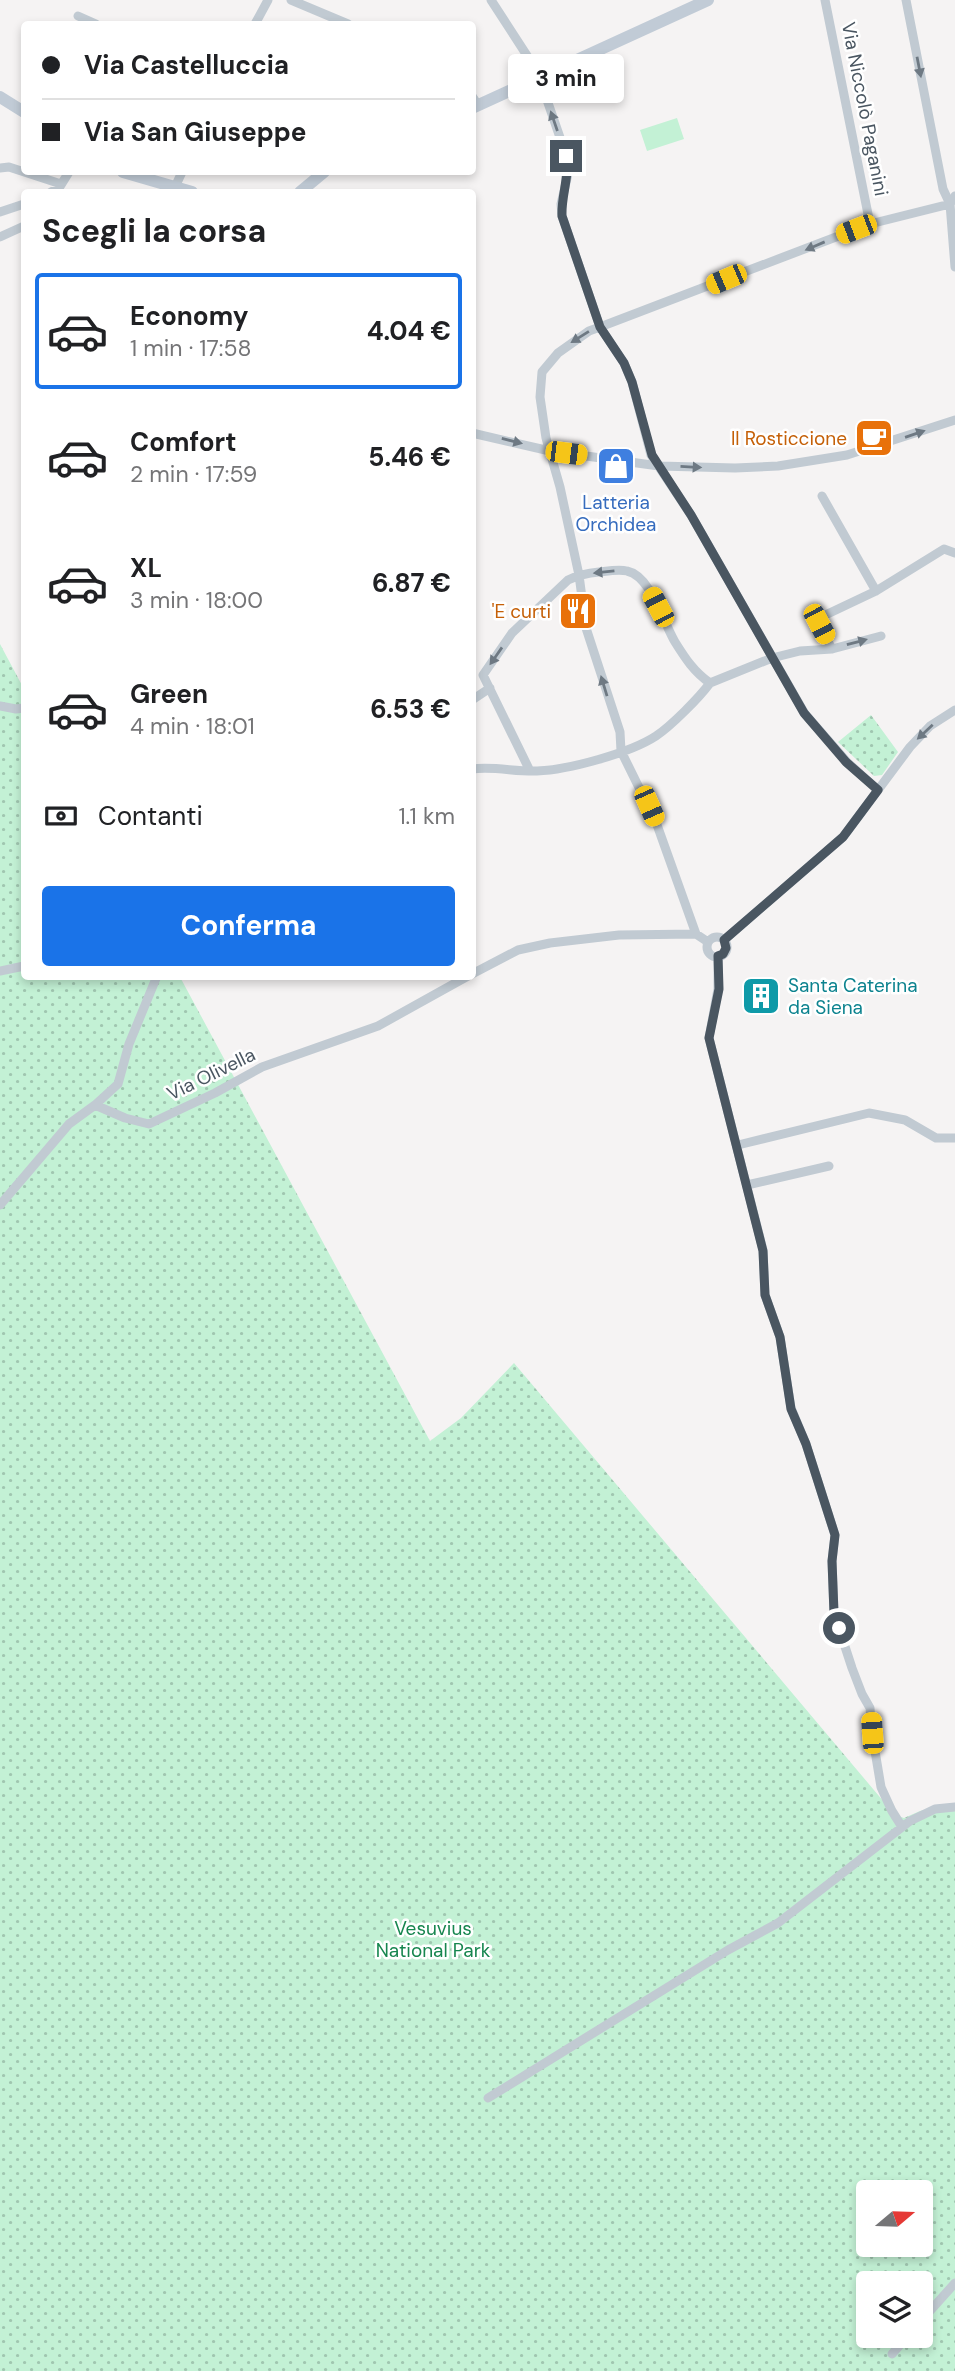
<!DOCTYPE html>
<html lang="it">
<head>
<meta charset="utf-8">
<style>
	body { margin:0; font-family:"DM Sans",sans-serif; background:#f2f2f2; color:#202124; height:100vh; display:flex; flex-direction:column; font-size:26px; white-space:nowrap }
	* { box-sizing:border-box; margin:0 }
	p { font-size:23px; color:#757577 }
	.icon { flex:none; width:38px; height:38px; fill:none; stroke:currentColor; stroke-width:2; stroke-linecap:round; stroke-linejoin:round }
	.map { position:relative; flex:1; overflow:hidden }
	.panel { position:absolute; left:21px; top:189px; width:455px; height:791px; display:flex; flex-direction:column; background:#fff; border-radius:7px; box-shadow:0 4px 10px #0003 }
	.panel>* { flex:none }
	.top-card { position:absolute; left:21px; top:21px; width:455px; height:154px; border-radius:7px; box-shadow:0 4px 10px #0003; display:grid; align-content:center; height:154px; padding:0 21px; background:#fff }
	.needle { width:46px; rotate:71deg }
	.buttons { position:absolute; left:856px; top:2180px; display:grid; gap:14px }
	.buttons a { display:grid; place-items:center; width:77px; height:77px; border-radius:7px; background:#fff; box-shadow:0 4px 10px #0003; font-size:35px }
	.end { position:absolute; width:32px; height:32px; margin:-16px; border:9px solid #4a5661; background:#fff; box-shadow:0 0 0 4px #fff }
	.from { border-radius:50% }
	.bubble { position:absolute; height:49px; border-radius:7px; background:#fff; box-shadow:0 4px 10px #0003; font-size:23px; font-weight:700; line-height:49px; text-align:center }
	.car { position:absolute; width:21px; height:42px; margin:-21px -10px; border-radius:9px; box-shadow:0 0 5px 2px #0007; background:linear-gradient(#f5c518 24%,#345 0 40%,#f5c518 0 76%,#345 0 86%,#f5c518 0) }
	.top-card b { display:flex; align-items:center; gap:24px; height:66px; font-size:26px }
	.top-card b+b { border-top:2px solid #e0e0e0 }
	.top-card i { width:18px; height:18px; background:#202124 }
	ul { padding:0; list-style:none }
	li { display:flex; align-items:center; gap:21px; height:116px; margin:0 14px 10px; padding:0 7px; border:4px solid transparent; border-radius:7px }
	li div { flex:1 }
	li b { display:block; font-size:26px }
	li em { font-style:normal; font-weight:700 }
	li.on { border-color:#1a73e8 }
	li>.icon { width:63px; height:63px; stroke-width:1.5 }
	h2 { padding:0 21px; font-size:32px; line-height:84px }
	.pay { display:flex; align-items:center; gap:18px; height:77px; padding:0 21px; font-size:26px }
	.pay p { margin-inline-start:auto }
	.primary-button { display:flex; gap:14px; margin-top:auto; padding:14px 21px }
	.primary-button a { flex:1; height:80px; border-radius:7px; background:#1a73e8; color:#fff; font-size:28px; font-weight:700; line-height:80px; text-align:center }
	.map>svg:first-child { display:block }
	.grass { fill:url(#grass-dots); fill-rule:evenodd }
	.pitch { fill:#c3f1d5 }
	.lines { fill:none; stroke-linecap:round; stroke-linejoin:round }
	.street { stroke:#c1cad2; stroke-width:9 }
	.secondary { stroke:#c1cbd6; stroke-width:12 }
	.oneway { fill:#6e7983 }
	.route { stroke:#4a5661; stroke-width:9 }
	.labels { text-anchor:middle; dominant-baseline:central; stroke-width:5; stroke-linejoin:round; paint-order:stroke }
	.street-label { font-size:19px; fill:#4a5661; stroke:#fff }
	.food-label { font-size:19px; fill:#c56008; stroke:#fff; text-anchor:end }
	.shop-label { font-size:19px; fill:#366cbe; stroke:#fff }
	.culture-label { font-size:19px; fill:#0d838f; stroke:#fff; text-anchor:start }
	.park-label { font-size:19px; fill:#17864f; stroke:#fff }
</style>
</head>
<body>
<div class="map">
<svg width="955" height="2371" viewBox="0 0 955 2371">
	<defs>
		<pattern id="grass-dots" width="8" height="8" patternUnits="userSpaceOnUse" patternTransform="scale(1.75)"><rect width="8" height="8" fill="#c3f1d5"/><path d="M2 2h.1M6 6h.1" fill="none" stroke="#a0c6b0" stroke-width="1.8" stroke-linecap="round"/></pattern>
	</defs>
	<rect width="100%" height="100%" fill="#f5f3f3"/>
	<path class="grass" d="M0,644L24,689V976L180,977L430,1441L461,1418L514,1363L895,1815L904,1818L920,1811L955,1803V2371H0ZM868,2193H920V2245H868ZM868,2284H920V2336H868Z
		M871,715L898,752L882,775L874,776L838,742Z"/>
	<path class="pitch" d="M677,118L684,139L647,151L640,130Z"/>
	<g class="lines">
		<path class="street" d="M291,0L348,24
			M491,0L537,71L565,152L568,174L561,204L562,216L600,327L624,363L632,382L651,455L691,515L805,714L847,762L878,790
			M825,0L870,224
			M78,16L96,24
			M255,24L268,0
			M472,96L478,105
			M0,168L9,167L61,184
			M175,187L182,172
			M51,192L59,188L69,172
			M955,196L950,204L955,267
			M0,212L24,204
			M0,237L24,226
			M472,433L550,451L659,466L735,468L778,466L847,455L955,420
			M822,496L876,591
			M832,649L819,624V618L876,591L944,549L955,553
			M472,700L490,688
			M0,706L16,709L24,708
			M472,769C494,766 516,772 537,771C568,770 630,753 656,736C671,726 699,698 710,683L772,658L800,651L832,649L881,636
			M530,771L483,675L512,633L568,580C578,575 588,573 599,572C608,571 619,569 627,571C651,576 663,622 675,642C685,658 694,672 710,683
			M707 947a10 10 0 1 1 20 0a10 10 0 1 1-20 0Z
			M724,940L843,837L910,747L930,726L955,710
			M708,942L696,934L656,822L621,751L620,732L586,628L579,575L560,487L546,438L540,397L542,372L558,353L589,331L600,327L870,224L950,204L943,189L906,0
			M718,956V989L709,1038L763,1250L765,1295L780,1337L791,1408L806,1444L835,1535L832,1561L834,1613L852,1668L862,1694L870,1708L872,1733L881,1787L892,1811L902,1827
			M0,971L24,966
			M472,974L518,950L550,943L619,935L696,934
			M95,1105L118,1084L129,1044L157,976
			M738,1145L869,1113L905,1120L936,1138H955
			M747,1185L829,1166
			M0,1205L69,1124L95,1105L125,1118L149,1124L215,1093L262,1067L378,1026L468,976
			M488,2098L728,1950L778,1923L910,1821L935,1809L955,1807
			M920,2322L955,2283
			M892,2354L908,2336"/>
		<path class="secondary" d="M0,97L24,112
			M472,108L708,0
			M123,172L192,192
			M300,192L324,172"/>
	</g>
	<defs><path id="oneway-solid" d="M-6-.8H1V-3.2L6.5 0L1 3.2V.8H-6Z" transform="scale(1.75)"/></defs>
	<g class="oneway">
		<use href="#oneway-solid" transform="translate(919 67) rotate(79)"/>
		<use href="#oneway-solid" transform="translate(554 121) rotate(-109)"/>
		<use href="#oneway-solid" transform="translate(815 246) rotate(157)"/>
		<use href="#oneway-solid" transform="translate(580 337) rotate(148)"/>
		<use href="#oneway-solid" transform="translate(915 434) rotate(-19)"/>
		<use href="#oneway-solid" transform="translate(512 441) rotate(14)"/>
		<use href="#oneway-solid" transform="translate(691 467) rotate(3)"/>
		<use href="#oneway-solid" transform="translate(604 572) rotate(174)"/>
		<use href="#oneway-solid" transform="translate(857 642) rotate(-15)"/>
		<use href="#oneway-solid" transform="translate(496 656) rotate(125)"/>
		<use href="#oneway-solid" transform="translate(604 686) rotate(-107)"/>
		<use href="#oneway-solid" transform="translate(925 732) rotate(137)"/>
	</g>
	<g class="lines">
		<path class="route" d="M566,156C570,177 561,195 562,216L600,327L624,363L632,382L652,455L691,515L804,713L846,762L878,790L843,837L724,940L726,948L723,954L718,956L719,989L709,1038L763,1251L765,1295L780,1337L791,1409L806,1444L835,1535L832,1561L834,1613L839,1628"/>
	</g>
	<defs>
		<symbol id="cafe-square" viewBox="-11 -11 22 22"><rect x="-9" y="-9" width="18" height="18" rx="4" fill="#e8710a" stroke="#fff"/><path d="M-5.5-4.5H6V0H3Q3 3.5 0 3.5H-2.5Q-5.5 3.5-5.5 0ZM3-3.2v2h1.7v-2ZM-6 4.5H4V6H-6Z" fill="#fff"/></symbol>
		<symbol id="shop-square" viewBox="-11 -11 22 22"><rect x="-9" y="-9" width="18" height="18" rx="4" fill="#3f7fe0" stroke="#fff"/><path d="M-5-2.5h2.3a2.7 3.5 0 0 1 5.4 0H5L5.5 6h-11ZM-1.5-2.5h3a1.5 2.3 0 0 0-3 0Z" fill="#fff"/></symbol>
		<symbol id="restaurant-square" viewBox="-11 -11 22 22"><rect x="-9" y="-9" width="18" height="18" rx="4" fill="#e8710a" stroke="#fff"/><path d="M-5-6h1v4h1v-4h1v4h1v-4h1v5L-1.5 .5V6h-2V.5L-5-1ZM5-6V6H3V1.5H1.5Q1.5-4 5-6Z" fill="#fff"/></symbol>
		<symbol id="building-square" viewBox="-11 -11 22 22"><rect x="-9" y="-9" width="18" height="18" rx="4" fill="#0f9aa8" stroke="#fff"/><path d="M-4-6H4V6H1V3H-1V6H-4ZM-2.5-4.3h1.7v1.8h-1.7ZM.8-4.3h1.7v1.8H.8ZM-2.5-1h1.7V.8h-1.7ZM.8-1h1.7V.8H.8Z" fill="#fff"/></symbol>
	</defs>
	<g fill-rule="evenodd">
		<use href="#cafe-square" x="852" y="416" width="44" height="44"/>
		<use href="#shop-square" x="594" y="444" width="44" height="44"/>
		<use href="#restaurant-square" x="556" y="589" width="44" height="44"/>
		<use href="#building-square" x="739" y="974" width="44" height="44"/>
	</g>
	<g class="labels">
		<g class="street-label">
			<text transform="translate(865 109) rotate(79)">Via Niccolò Paganini</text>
			<text transform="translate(211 1074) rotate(-26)">Via Olivella</text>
		</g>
		<g class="food-label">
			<text x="847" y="438">Il Rosticcione</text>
			<text x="551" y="611">'E curti</text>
		</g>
		<g class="shop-label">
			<text x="616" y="502">Latteria<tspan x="616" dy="22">Orchidea</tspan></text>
		</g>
		<g class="culture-label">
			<text x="788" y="985">Santa Caterina<tspan x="788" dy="22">da Siena</tspan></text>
		</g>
		<g class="park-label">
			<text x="433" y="1928">Vesuvius<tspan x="433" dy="22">National Park</tspan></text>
		</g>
	</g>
</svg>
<div class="buttons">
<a><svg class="needle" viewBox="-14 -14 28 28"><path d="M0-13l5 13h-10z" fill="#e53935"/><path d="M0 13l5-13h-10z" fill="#757577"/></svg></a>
<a><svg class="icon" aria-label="layers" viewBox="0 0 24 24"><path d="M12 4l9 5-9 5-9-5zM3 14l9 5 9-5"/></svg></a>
</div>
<i class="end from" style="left:839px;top:1628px"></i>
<i class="end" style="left:566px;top:156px"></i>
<div class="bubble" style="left:508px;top:54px;width:116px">3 min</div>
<i class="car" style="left:856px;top:229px;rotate:249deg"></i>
<i class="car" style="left:726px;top:279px;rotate:247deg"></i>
<i class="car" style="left:566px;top:453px;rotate:97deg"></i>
<i class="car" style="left:658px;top:607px;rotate:332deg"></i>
<i class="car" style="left:819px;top:624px;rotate:152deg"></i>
<i class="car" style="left:649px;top:806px;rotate:156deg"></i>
<i class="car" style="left:872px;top:1733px;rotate:356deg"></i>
<div class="top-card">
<b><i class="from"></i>Via Castelluccia</b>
<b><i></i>Via San Giuseppe</b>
</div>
<section class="panel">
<h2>Scegli la corsa</h2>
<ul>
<li class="on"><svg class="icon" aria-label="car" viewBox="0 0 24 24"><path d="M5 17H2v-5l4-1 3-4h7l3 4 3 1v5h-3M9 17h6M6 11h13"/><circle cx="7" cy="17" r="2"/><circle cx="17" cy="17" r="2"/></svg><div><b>Economy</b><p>1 min · 17:58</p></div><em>4.04 €</em></li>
<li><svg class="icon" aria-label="car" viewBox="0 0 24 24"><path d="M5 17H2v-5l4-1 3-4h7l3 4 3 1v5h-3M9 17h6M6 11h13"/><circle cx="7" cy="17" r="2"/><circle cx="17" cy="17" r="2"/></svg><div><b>Comfort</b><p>2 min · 17:59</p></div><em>5.46 €</em></li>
<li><svg class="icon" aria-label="car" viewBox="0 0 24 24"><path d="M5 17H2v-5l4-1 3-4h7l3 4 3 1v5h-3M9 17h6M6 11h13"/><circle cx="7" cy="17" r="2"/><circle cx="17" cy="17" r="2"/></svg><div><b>XL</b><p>3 min · 18:00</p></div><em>6.87 €</em></li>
<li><svg class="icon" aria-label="car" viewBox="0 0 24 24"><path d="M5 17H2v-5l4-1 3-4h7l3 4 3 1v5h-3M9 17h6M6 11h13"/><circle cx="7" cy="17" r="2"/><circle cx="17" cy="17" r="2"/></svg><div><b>Green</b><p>4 min · 18:01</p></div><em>6.53 €</em></li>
</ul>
<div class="pay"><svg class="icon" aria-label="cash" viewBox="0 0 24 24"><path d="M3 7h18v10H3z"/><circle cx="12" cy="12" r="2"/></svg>Contanti<p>1.1 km</p></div>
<div class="primary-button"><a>Conferma</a></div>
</section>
</div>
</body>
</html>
